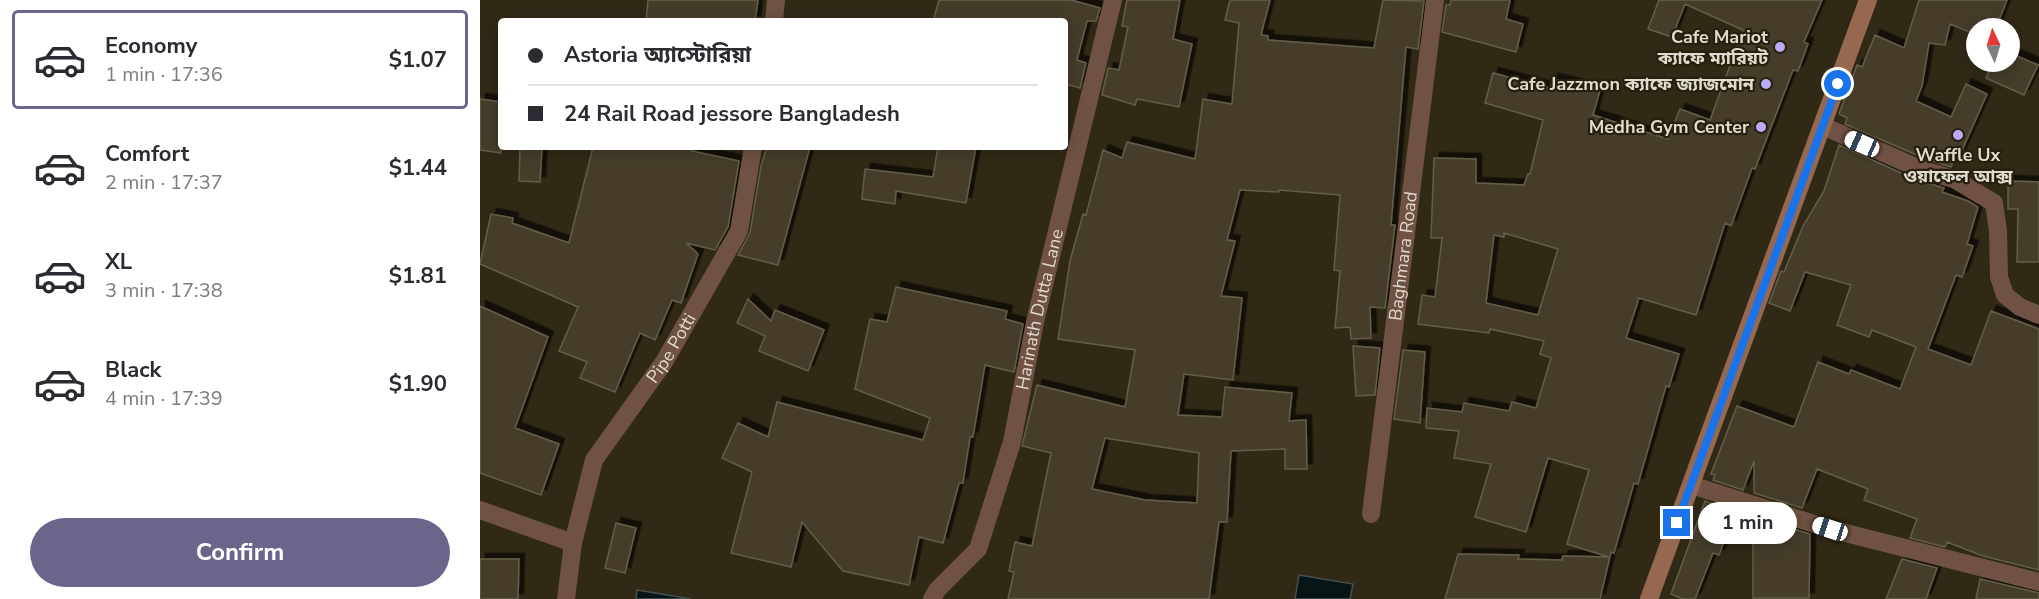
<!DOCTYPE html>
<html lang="en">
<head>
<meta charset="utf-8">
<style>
	body { margin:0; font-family:"Nunito Sans","Noto Sans Bengali",sans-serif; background:#f7f7f7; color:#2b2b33; height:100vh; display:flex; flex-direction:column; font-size:22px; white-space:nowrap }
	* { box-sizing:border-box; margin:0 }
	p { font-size:20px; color:#7c7c81 }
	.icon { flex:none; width:33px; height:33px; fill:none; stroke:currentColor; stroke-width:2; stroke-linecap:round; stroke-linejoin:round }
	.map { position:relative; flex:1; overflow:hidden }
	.drawer { display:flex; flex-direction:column; background:#fff; width:480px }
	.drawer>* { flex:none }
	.banner { position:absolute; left:18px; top:18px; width:570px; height:132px; border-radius:6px; box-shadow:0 3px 15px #0003; display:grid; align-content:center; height:132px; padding:0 30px; background:#fff }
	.needle { width:39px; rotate:356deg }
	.controls { position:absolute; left:1486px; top:18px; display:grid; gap:12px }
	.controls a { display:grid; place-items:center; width:54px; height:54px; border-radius:50%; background:#fff; box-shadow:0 3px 15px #0003; font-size:30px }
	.end { position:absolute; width:27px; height:27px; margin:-14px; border:8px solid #1a73e8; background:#fff; box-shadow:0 0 0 3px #fff }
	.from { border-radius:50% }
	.bubble { position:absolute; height:42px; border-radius:21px; background:#fff; box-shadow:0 3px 15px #0003; font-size:20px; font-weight:700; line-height:42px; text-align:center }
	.car { position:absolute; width:18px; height:36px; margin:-18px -9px; border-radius:8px; box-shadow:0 0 4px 2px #0007; background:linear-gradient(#fff 24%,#345 0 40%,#fff 0 76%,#345 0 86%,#fff 0) }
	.banner b { display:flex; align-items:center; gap:21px; height:57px; font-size:22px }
	.banner b+b { border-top:2px solid #e1e1e2 }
	.banner i { width:15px; height:15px; background:#2b2b33 }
	ul { padding:10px 0 0; list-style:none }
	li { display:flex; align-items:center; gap:18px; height:99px; margin:0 12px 9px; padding:0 18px; border:3px solid transparent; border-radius:6px }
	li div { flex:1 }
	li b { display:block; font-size:22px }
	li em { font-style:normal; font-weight:700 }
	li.on { border-color:#6b658b }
	li>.icon { width:54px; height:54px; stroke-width:1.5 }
	.primary-button { display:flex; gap:12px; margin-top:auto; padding:12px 30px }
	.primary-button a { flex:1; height:69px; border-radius:36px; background:#6b658b; color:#fff; font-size:24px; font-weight:700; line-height:69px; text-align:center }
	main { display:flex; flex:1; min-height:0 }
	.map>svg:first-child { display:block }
	.water { fill:#061515; stroke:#47504d; stroke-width:1.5 }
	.building { fill:#443e2a; stroke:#645d48; stroke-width:1.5; fill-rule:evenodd; filter:url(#shadow) }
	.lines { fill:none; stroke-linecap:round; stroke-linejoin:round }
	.street { stroke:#6f5243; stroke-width:18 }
	.secondary { stroke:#96684f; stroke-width:18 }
	.route { stroke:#1a73e8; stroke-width:8 }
	.poi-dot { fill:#b9abf7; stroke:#26200d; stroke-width:2 }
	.labels { text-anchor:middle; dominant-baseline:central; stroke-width:4.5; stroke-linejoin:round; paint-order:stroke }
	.poi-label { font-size:18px; font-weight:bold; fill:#dfdbcf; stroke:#26200d; text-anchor:end }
	.street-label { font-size:18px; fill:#dfdbcf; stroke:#26200d }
</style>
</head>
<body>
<main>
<section class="drawer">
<ul>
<li class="on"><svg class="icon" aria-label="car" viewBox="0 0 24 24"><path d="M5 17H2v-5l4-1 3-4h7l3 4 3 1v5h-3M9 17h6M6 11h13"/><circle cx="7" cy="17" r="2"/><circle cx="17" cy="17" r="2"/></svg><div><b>Economy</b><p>1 min · 17:36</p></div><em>$1.07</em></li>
<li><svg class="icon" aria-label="car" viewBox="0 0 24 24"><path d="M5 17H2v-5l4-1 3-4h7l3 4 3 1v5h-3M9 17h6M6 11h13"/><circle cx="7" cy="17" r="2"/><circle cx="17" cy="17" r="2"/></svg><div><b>Comfort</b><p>2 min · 17:37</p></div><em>$1.44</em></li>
<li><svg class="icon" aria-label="car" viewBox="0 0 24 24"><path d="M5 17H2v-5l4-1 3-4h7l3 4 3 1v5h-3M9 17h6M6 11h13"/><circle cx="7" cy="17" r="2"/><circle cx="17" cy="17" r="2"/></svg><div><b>XL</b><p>3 min · 17:38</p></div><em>$1.81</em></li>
<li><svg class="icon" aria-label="car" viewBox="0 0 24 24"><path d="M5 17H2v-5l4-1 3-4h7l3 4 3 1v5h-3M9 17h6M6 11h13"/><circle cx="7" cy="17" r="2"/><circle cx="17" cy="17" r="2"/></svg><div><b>Black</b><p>4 min · 17:39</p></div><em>$1.90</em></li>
</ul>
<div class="primary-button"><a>Confirm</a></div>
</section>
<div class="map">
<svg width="1559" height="599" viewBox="0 0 1559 599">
	<defs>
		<filter id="shadow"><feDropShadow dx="5.5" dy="-5.5" stdDeviation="0" flood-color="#0009"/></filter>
	</defs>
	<rect width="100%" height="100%" fill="#302916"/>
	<path class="water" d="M819,575L873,584L870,599H815Z
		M157,590L211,599H156Z"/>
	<path class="building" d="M168,0H278L275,21H166Z
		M459,0H591L620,8L616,21H607L597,60L606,63L600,88L585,84V21H453Z
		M647,0H700L693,39L712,44L699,107L657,99L655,105L622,95L628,68L639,70L648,27L642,26Z
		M750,0H790L781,35L788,36V40L894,48L903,0L944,1L938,49L926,47L911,225H915L905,308L890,307L891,338L871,339L870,327L855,328L860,271L854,270L860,195L799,190V192L760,190L747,240L755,241L741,296L762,298L753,380L704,374L698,415L742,417L745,387L812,393L809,421L826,420L827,469H805V449L751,451L747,522H739L729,599H528L534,572L529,571L535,542L552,546L571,453L542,446L557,385L645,407L655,350L578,339L590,261L603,214L606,215L623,150L642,158L647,142L715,159L723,99L752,104L759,23L745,20ZM625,438L719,453L717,503L665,500L612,489Z
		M971,0H1030L1026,19L1043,24L1036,52L962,32L966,5H970Z
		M1179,0H1342L1324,42L1328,44L1318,71L1313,70L1275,169L1272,168L1251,226L1245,223L1216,315L1159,298L1146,338L1199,354L1189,387L1186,386L1158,484L1154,483L1134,553L1131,552L1120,599H965L978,554L1039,555L1038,559L1082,560L1083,556L1129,557L1087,544L1109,470L1068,458L1046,532L995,517L1011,464L974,458L979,431L946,428L947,408L982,412L984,403L1029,411L1032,402L1056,408L1071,358L1060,354L1064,341L1010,329L1009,333L938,324L942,295L955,297L962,238H951L954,158L996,159V183L1044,185L1048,174H1050L1063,120L1005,103L1013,73L1070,88L1073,79L1120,90L1113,115L1188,139L1200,109L1230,120L1263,30L1205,4L1192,37L1168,29ZM1024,233L1078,249L1058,315L1006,303L1014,235L1024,237Z
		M1439,0H1527L1516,28H1497V35L1470,24L1465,45L1449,43L1442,86L1436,101L1471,117L1486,84L1507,94L1480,155L1476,153L1471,167L1446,159L1365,124L1367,118L1359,114L1377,65L1382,67L1395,35L1424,48Z
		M1530,53L1558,65L1544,95L1506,78L1513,62H1530Z
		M0,99L21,102V153L0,150Z
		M1359,145L1437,180L1464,188L1462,192L1488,201L1498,207L1487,244L1493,246L1482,277L1476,275L1448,349L1491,365L1511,311L1559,329V570L1503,556L1467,542L1465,547L1430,538L1437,519L1384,500L1388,489L1337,469L1322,508L1274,493V461L1263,490L1233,480L1235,475L1231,474L1257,406L1314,427L1338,362L1369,374L1371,370L1420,389L1436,347L1392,330L1389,337L1357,325L1371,285L1325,272L1310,311L1289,303L1301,271L1304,272L1323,226L1344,191Z
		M40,147H62L60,182L39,181Z
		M113,147H213L212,151L259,161L248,227L235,250L206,243L218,254L201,303L192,300L175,340L160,333L135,392L100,378L107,362L79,351L98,307L0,264L11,214L33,218L32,223L89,243Z
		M287,147H330L298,265L258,255L270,233L281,166Z
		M458,147H496L486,203L416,191L415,204L382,199L385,169L453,177Z
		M1528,181L1559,182V262H1537L1538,209H1528Z
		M416,287L527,311L525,319L543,324L534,372L505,365L493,437H490L483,483H479L463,543L439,537L429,585L363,571L322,522L311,567L251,553L272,472L242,458L258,423L288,437L297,402L443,440L450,418L375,389L390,319L407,322Z
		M268,299L291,321L295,310L344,330L328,371L279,351L285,336L257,323Z
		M0,306L68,337L35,428L79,444L61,495L0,473Z
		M873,346L900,348L895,395L876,396Z
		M923,350L945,352L940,423L914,419Z
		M1225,501L1255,511L1239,555L1233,553L1215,599H1203L1191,594Z
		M1273,517L1330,534L1329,598H1273Z
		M136,523L156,528L145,573L125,568Z
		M0,559H39L38,599H0Z
		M1422,559L1457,568L1446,599H1406Z
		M1500,579L1559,593V599H1496Z"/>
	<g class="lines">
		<g class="street">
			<path d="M294,21L296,0"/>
			<path d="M1343,126L1442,170L1474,179L1514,203L1518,231L1519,277L1525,295L1540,307L1559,315"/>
			<path d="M1211,485L1350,529L1559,582"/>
			<path d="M0,510L93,543"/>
			<path id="s1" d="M891,514L955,0"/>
			<path id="s2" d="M86,599L93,543L114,460L184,362L259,231L273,147"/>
			<path id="s3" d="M452,599L457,590L498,549L532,442L555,322L633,0"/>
		</g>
		<path class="secondary" d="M1169,599L1388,0"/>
	</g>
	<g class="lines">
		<path class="route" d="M1197,523L1358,84"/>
	</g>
	<g class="poi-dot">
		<circle cx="1300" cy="47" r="6"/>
		<circle cx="1286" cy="84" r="6"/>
		<circle cx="1281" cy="127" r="6"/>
		<circle cx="1478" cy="135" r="6"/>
	</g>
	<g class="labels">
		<g class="poi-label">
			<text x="1288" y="37">Cafe Mariot<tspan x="1288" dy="21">ক্যাফে ম্যারিয়ট</tspan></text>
			<text x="1274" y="84">Cafe Jazzmon ক্যাফে জ্যাজমোন</text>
			<text x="1269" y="127">Medha Gym Center</text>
			<text x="1478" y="155" text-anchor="middle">Waffle Ux<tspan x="1478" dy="21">ওয়াফেল আক্স</tspan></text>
		</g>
		<g class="street-label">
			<text stroke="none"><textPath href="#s1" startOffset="260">Baghmara Road</textPath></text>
			<text stroke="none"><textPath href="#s3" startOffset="316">Harinath Dutta Lane</textPath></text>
			<text stroke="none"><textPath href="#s2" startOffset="278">Pipe Potti</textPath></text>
		</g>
	</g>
</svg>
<div class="controls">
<a><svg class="needle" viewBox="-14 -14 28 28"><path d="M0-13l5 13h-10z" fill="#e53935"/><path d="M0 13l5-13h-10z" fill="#7c7c81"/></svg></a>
</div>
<i class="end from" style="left:1358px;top:84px"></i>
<i class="end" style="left:1197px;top:523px"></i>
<div class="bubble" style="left:1218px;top:502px;width:99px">1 min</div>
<i class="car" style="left:1382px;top:144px;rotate:294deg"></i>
<i class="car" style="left:1350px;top:529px;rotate:288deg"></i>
<div class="banner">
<b><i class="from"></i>Astoria অ্যাস্টোরিয়া</b>
<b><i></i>24 Rail Road jessore Bangladesh</b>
</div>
</div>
</main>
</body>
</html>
